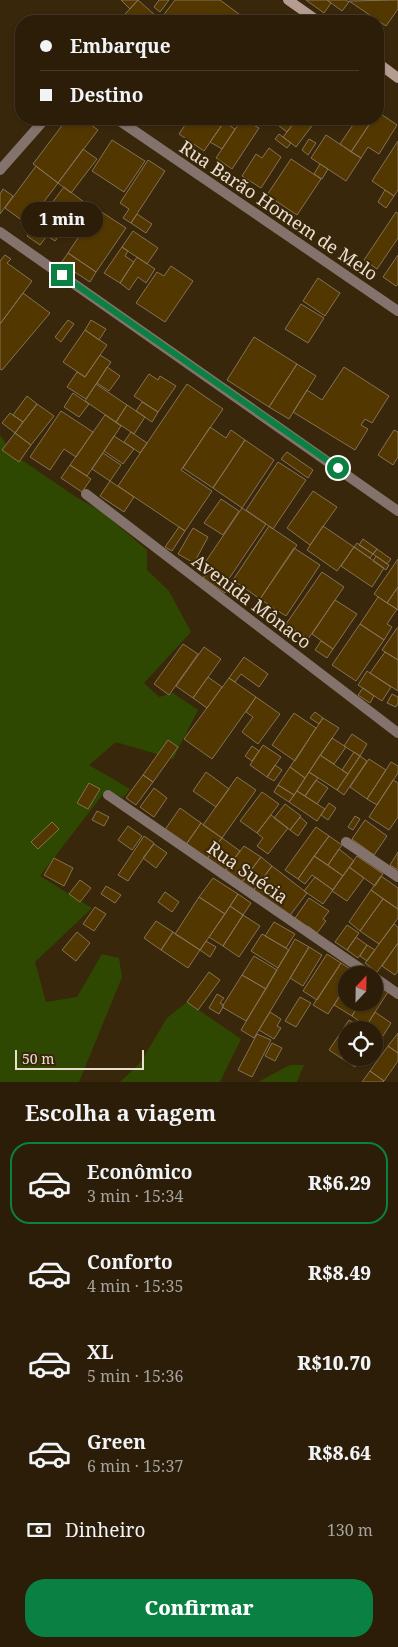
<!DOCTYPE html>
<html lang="pt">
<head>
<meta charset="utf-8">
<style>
	body { margin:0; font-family:"Noto Serif",serif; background:#372a16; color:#f1f3f6; height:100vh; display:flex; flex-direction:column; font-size:19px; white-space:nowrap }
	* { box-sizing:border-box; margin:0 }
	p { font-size:16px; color:#a6a29c }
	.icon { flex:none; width:28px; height:28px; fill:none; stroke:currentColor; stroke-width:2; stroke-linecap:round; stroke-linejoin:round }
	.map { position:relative; height:1082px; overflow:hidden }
	.sheet { display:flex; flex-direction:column; background:#2b1d08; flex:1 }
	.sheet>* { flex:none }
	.top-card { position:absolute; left:15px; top:15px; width:369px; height:110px; border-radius:20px; box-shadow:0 1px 4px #0004,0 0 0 1px #473b29; display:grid; align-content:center; height:110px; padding:0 25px; background:#2b1d08 }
	.needle { width:32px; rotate:22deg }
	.buttons { position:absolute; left:338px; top:966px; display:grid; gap:10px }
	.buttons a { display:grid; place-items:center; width:45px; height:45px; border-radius:50%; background:#2b1d08; box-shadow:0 1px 4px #0004,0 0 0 1px #473b29; font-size:25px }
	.scale { position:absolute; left:15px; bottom:12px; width:129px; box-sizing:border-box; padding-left:5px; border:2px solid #eadfcf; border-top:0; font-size:14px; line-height:18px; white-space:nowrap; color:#eadfcf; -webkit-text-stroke:4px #39270b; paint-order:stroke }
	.end { position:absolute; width:22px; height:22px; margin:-11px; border:6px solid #0b8043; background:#fff; box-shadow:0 0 0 2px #fff }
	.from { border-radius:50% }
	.bubble { position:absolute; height:35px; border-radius:18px; background:#2b1d08; box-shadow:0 1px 4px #0004,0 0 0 1px #473b29; font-size:16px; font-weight:800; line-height:35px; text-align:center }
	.top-card b { display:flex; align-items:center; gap:18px; height:48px; font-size:19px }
	.top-card b+b { border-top:1px solid #473b29 }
	.top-card i { width:12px; height:12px; background:#f1f3f6 }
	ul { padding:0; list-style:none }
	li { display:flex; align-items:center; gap:15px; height:82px; margin:0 10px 8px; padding:0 15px; border:2px solid transparent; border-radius:20px }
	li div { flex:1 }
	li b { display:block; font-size:19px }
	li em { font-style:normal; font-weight:800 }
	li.active { border-color:#0b8043 }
	li>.icon { width:45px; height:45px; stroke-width:1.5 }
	h2 { padding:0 25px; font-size:22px; line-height:60px }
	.pay { display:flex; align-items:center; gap:12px; height:55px; padding:0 25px; font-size:19px }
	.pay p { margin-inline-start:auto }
	.cta { display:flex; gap:10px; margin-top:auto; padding:10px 25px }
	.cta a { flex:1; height:58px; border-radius:20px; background:#0b8043; color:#fff; font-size:20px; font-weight:800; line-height:58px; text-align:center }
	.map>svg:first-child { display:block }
	.green { fill:#2f4801 }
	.building { fill:#533700; stroke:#857154 }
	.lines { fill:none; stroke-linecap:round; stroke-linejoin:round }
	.street { stroke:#83736c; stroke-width:10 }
	.secondary { stroke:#b59c91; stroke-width:10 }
	.route { stroke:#0b8043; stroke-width:6 }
	.labels { text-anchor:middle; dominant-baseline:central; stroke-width:4; stroke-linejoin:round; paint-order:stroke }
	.street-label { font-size:18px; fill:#eadfcf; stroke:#39270b }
</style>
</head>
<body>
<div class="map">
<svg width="398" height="1082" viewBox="0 0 398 1082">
	<rect width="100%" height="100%" fill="#39270b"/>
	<path class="green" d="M0,435L13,454L76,497L101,511L147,550V570L169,591L191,632L144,683L159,697L173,693L198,710L173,759L116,742L89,765L130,789L123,798L107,789L40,876L92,908L35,962L46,1002L77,997L102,954L119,958L122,977L79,1082H0Z
		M187,1002L241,1039L220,1082H120L140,1063L167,1018Z
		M290,1065H304L297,1082H258Z"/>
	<path class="building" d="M121,0H138L130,9Z
		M138,0L156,16L151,21H133L125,14Z
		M159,0H169L160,12L154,7Z
		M175,0H220L243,17L239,21H159Z
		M306,0H327L331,3L324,13Z
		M327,0H346L349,2L342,11Z
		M398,0V9L386,26L349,1Z
		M378,112L397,125L379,154L368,147L361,158L351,152L373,119H378Z
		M67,119H83L98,130L58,183L33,164Z
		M189,119H219L224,122L204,151L179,134Z
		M242,119L259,128L232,169L216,158Z
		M270,119H297L287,132Z
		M297,119H317L296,147L283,137Z
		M357,119H373L351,152L340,144Z
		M224,122L235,129L222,149L210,142Z
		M279,134L291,143L287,148L275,139Z
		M326,135L361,158L346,181L311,158Z
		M309,139L316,143L308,155L302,150Z
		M112,140L145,161L124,192L92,171Z
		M398,141V190L394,196L372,181Z
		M269,148L281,157L261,188L242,176L256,154L262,158Z
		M83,149L97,159L71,193L58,183Z
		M291,159L321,179L297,215L267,195Z
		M148,160L165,171L131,223L123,218L129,209L120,203Z
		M320,164L328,169L322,179L314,174Z
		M36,166L58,183L27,224L5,208Z
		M64,187L84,202L55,241L47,236L40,245L27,236Z
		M3,189L13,196L0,214V194Z
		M385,190L394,196L386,208L378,202Z
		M97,209L126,228L96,272L68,253Z
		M396,212L398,213V238L377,269L364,260Z
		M137,214L152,224L146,233L131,223Z
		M133,231L158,248L147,264L122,247Z
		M122,247L128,251L125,256L134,262L120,283L104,273Z
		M68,253L96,272L90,282L61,263Z
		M5,255L11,259L7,263L32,281L0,324V261Z
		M398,255V284L396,286L383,277Z
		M137,257L155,269L146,283L138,277L129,290L120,283Z
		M171,266L193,281L165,322L136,303L157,272L164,276Z
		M318,278L340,293L325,316L303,301Z
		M23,293L50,313L2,370L0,369V324Z
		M301,304L324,318L308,343L285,329Z
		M68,320L74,324L61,342L55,337Z
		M91,320L106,329L99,340L85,330Z
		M85,330L107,345L85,377L63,362Z
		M254,337L297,364L269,407L227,380Z
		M100,355L111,362L86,399L67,387L77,372L85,377Z
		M297,364L316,376L289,419L269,407Z
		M107,367L120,376L109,391L97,383Z
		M344,367L389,396L372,423L365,419L361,425L368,429L355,450L293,412L307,390L322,400Z
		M149,374L158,380L160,376L176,386L158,412L134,396Z
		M96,384L127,405L116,422L85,401Z
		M187,384L223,409L181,470L212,491L185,531L118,486Z
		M73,393L89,404L79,417L64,407Z
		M27,396L37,404L23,422L13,415Z
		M142,402L158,412L152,422L136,411Z
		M37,404L54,416L31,445L15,433Z
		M127,405L145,417L134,434L116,422Z
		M61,411L93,432L76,457L64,449L50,470L30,457Z
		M10,413L23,422L15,433L2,423Z
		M105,415L121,426L87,476L70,465Z
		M210,427L226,438L231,430L245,440L213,488L183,468Z
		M394,430L398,432V457L393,465L378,455Z
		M131,432L147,443L140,453L124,442Z
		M15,433L31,445L19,462L2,450Z
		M114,436L134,449L123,464L104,451Z
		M245,440L274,460L242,508L213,488Z
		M287,452L313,470L308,478L281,459Z
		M103,453L121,465L110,481L92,469Z
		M278,462L306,480L273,529L246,510Z
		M70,465L91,479L82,492L61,478Z
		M110,481L134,497L124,512L100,496Z
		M313,491L337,507L310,545L287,528Z
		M221,499L239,511L223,535L204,523Z
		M242,508L266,524L228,580L204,564Z
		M269,526L297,545L260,599L233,580Z
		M323,526L354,547L337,571L307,550Z
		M179,527L185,531L172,551L165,547Z
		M193,528L208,537L194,563L178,554Z
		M363,539L377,549L373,554L359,545Z
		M357,543L373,554L370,558L354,547Z
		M354,547L384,568L372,587L341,566Z
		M294,548L320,565L286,616L260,599Z
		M377,549L391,559L387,564L373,554Z
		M376,556L389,565L386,570L373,561Z
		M398,559V587L387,603L374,594Z
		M210,568L232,583L225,593L203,578Z
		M322,572L344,587L308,639L286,624Z
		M398,587V610L387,603Z
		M378,597L397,609L387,624L392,627L384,640L360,624Z
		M335,600L357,614L333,649L312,634Z
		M360,624L384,640L356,681L332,665Z
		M397,628H398V660L382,650Z
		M321,641L333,649L327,658L315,650Z
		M183,644L198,654L169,695L154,684Z
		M204,647L221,659L193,698L176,686Z
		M385,652L398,660V691L370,673Z
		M244,657L268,674L259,687L241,674L235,682L229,678Z
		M367,671L391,687L382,701L358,685Z
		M208,677L222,687L207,708L193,698Z
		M229,678L256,697L212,759L184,739Z
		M363,688L374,696L370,703L358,695Z
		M392,694L398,697V703L396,707L387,703Z
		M256,697L280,714L258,744L242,732L253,717L246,712Z
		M315,712L323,718L319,724L310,718Z
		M294,713L316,728L295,761L272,745Z
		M323,718L339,728L305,778L290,767Z
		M352,734L367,744L360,756L344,746Z
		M332,738L346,747L334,764L320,755Z
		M168,740L178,747L153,782L143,775Z
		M263,745L281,757L267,777L250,765Z
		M252,746L259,751L252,761L245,756Z
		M354,752L360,756L348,774L342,770Z
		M320,755L348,774L337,790L309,772Z
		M360,756L367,761L344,795L337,790Z
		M369,759L386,770L367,799L350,787Z
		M391,762L398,766V773L377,805L367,799Z
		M275,765L282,770L274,781L267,777Z
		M290,767L305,778L294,795L278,785Z
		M206,772L229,789L216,807L193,791Z
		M309,772L318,778L305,796L297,791Z
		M143,775L153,782L136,805L126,798Z
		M237,777L256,790L222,838L203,825Z
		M316,780L328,788L317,804L305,796Z
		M393,780L398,783V817L389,830L369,817Z
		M89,783L100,789L88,809L77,803Z
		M278,785L294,795L289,802L274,792Z
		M154,788L167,798L154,817L140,807Z
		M297,791L325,809L317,821L289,802Z
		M262,792L279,804L257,833L240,821Z
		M329,803L336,808L328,820L321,815Z
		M285,804L301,816L290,830L274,818Z
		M180,808L201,823L185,846L164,831Z
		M97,811L109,817L104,826L92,820Z
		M271,815L288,828L268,854L257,846L263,838L257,833Z
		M355,816L360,819L353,830L348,827Z
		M300,817L307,823L298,836L290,830Z
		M365,820L387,836L374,855L352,839Z
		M52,822L59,829L38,849L31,842Z
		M201,823L222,838L205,861L185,846Z
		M128,826L142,836L132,850L118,840Z
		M316,827L329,836L298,879L285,870Z
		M144,836L154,843L128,881L118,875Z
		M329,836L342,845L328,865L314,856Z
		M222,838L240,851L225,870L208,858Z
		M154,844L167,853L156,868L143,858Z
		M244,846L261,857L242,882L226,870Z
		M339,849L354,861L343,876L328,865Z
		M398,852V870L390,865Z
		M314,856L343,876L333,890L312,875L305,884L298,879Z
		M357,856L383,874L375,886L349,867Z
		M261,857L272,866L253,891L242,882Z
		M54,858L73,868L64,886L44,875Z
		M272,866L307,893L288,918L253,891Z
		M349,867L364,878L347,901L332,891Z
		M381,876L398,888V909L371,890Z
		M315,877L333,890L323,904L304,891Z
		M213,878L238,894L225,914L199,897Z
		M80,880L91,888L80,902L69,894Z
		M106,886L121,895L115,903L101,894Z
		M371,890L383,899L360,931L349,922Z
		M165,892L179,902L172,912L158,902Z
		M238,894L251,903L243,915L230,906Z
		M199,897L225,914L200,950L175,934Z
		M309,898L329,911L323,919L326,921L317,933L308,926L305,929L293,921Z
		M383,899L398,909V918L379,944L360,931Z
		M230,906L243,915L223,946L209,937Z
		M95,907L106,914L94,931L83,924Z
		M243,915L260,926L239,957L223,946Z
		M156,921L173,932L161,950L144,938Z
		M274,922L295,934L286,948L265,936Z
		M394,924L398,927V943L377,972L365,963Z
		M347,925L359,933L347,950L335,942Z
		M77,932L90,943L76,961L62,950Z
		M173,932L200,950L188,968L161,950Z
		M262,934L289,950L278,968L251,951Z
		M356,937L367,945L358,958L347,950Z
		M295,939L309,947L254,1038L241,1030Z
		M206,941L216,947L210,957L200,950Z
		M398,943V971L395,975L382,966Z
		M367,945L375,950L367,961L360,956Z
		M309,947L322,955L303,986L290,978Z
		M327,954L341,963L317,1000L303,991Z
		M254,956L277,970L266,989L242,975Z
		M341,963L355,972L354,975H346V986L328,1014L313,1005Z
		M209,972L220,980L198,1010L187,1002Z
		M242,975L266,989L246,1021L222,1007Z
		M346,986V1002H360L352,1016L334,1005Z
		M374,988L381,992L383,989L388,992L366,1026L352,1016L360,1002H374Z
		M217,994L224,998L220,1003L224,1005L219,1014L209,1008Z
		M300,997L311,1003L296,1027L285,1021Z
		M270,1012L281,1019L277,1026L281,1028L274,1039L259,1030Z
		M375,1012L391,1023L378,1044L374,1042V1030H364Z
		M349,1020L361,1027L359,1030H346V1050L341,1058L329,1050Z
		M398,1033V1053L388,1046Z
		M257,1034L271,1040L252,1077L238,1070Z
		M272,1043L282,1048L275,1061L265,1056Z
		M388,1046L398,1053V1061L384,1081L370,1071Z
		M346,1050V1058H361L355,1067L341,1058Z
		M370,1071L384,1081L383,1082H362Z"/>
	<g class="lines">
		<path class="street" d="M117,119L398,311
			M0,170L45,119
			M0,232L398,511
			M86,494L398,733
			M108,795L370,975
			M346,842L398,877
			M374,977L398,994"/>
		<path class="secondary" d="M288,0L318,21
			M378,63L398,78"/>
	</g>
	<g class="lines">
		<path class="route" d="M62,275L338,468"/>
	</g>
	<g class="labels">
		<g class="street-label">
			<text transform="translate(279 210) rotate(34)">Rua Barão Homem de Melo</text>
			<text transform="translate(252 601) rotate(37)">Avenida Mônaco</text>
			<text transform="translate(248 872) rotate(35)">Rua Suécia</text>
		</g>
	</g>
</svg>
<div class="buttons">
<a><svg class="needle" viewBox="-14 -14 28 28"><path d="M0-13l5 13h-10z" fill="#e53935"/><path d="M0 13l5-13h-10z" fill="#a6a29c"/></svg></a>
<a><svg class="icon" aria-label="locate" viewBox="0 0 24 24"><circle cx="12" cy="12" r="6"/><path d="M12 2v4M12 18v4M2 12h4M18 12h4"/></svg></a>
</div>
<div class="scale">50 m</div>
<i class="end from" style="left:338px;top:468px"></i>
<i class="end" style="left:62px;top:275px"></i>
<div class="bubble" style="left:21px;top:202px;width:82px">1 min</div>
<div class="top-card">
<b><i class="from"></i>Embarque</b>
<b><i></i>Destino</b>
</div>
</div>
<section class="sheet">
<h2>Escolha a viagem</h2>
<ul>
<li class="active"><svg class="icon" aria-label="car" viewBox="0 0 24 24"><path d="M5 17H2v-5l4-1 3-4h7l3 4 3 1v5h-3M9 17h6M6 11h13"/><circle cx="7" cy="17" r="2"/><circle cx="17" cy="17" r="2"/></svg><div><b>Econômico</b><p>3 min · 15:34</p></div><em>R$6.29</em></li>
<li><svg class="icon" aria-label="car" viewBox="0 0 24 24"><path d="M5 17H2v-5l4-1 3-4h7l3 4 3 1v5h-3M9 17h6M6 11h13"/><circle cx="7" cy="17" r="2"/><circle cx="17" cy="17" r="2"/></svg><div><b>Conforto</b><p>4 min · 15:35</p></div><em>R$8.49</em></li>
<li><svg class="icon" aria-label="car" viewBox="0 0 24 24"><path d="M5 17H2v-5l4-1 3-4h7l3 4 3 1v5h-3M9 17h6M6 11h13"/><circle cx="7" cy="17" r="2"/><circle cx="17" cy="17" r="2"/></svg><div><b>XL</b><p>5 min · 15:36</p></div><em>R$10.70</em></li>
<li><svg class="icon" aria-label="car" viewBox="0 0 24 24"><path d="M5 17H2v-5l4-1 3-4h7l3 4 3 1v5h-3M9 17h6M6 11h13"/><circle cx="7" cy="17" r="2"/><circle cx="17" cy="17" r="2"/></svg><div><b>Green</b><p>6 min · 15:37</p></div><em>R$8.64</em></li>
</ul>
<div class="pay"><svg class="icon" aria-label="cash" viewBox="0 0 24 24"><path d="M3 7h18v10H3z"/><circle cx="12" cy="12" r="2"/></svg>Dinheiro<p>130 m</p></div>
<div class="cta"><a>Confirmar</a></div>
</section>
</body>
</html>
